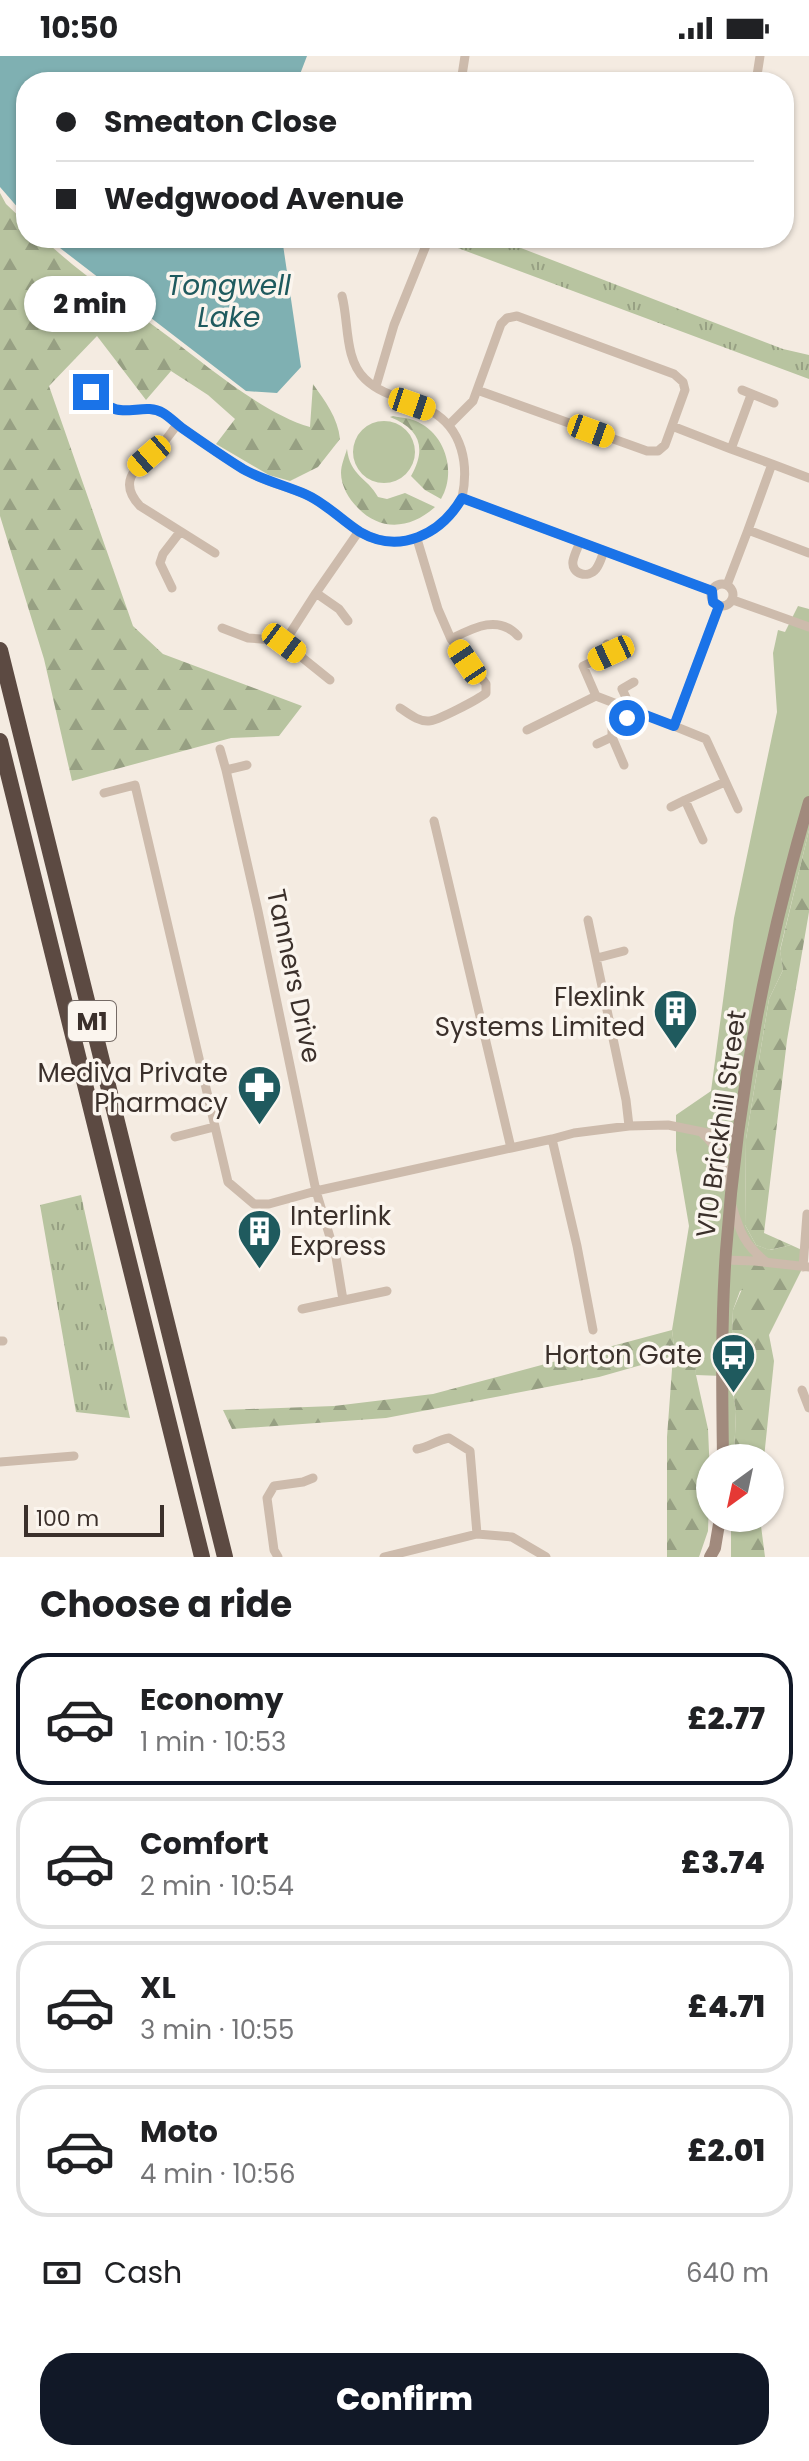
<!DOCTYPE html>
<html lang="en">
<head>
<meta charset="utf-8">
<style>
	body { margin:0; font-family:Poppins,sans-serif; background:#f6f6f6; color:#202124; height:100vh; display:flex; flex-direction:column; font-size:30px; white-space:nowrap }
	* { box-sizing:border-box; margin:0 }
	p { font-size:26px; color:#757577 }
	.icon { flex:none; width:44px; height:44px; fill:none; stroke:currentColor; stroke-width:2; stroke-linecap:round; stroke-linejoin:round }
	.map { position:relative; height:1501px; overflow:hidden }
	.sheet { display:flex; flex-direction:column; background:#fff; flex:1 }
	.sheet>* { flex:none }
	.banner { position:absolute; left:16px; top:16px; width:778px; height:176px; border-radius:32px; box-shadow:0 2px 6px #0004; display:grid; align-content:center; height:176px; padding:0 40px; background:#fff }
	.needle { width:52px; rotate:213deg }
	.tools { position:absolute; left:696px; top:1388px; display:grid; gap:16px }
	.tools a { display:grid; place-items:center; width:88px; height:88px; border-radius:50%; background:#fff; box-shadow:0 2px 6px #0004; font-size:40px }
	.scale { position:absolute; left:24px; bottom:20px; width:140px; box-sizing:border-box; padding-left:8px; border:4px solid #3b302b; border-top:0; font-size:22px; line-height:28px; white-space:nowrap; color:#3b302b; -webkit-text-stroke:6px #fbf5ee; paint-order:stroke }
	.end { position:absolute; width:36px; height:36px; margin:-18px; border:10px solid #1a73e8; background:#fff; box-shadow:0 0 0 4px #fff }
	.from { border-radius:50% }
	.bubble { position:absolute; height:56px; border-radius:28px; background:#fff; box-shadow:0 2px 6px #0004; font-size:26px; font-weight:800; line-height:56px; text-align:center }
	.car { position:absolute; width:24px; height:48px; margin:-24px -12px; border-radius:10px; box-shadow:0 0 6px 2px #0007; background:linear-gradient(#f5c518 24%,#345 0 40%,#f5c518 0 76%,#345 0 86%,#f5c518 0) }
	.banner b { display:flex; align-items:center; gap:28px; height:76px; font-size:30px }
	.banner b+b { border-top:2px solid #e0e0e0 }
	.banner i { width:20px; height:20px; background:#202124 }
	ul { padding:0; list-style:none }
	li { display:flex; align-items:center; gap:24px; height:132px; margin:0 16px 12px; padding:0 24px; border:4px solid #e0e0e0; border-radius:32px }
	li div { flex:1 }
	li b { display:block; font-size:30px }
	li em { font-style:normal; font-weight:800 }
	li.on { border-color:#111827 }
	li>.icon { width:72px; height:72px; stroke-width:1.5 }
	h2 { padding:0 40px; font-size:36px; line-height:96px }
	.pay { display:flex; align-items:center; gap:20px; height:88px; padding:0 40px; font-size:30px }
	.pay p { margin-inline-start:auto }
	.action { display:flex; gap:16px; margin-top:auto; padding:16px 40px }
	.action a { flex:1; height:92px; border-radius:32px; background:#111827; color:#fff; font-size:32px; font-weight:800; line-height:92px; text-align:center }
	.status { display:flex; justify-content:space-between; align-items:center; height:56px; padding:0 40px; background:#fff; direction:ltr }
	.status svg { height:22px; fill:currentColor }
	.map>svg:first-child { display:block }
	.grass { fill:#b8c4a0 }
	.forest { fill:url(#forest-firs) }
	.park { fill:url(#park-tufts) }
	.water { fill:#7fb0b2 }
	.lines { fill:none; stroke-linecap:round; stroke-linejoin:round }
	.street { stroke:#cdbbac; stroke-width:9 }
	.secondary { stroke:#a18a7d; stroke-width:12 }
	.highway { stroke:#5c4a42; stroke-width:16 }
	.route { stroke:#1a73e8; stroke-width:10 }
	.labels { text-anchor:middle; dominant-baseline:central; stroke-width:7; stroke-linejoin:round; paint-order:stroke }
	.shield { fill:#fbf5ee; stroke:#756b66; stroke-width:2 }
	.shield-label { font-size:24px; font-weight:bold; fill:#3b302b }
	.street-label { font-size:26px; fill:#3b302b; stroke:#fbf5ee }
	.poi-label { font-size:26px; fill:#3b302b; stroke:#fbf5ee; text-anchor:end }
	.water-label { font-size:28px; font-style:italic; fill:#1f5a5e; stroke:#fbf5ee }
</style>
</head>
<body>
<div class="status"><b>10:50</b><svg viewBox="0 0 49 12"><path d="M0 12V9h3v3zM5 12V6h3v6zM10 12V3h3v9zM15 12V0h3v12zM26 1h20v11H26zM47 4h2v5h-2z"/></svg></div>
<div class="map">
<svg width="809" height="1501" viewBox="0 0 809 1501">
	<defs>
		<pattern id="forest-firs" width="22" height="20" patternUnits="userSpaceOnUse" patternTransform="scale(2)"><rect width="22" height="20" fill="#b8c4a0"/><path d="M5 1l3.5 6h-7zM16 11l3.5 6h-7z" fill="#97a083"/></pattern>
		<pattern id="park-tufts" width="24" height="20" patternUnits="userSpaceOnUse" patternTransform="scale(2)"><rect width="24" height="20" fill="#b8c4a0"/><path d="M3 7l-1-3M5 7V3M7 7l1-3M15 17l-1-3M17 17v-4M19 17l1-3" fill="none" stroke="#97a083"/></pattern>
	</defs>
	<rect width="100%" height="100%" fill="#f4ebe1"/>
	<path class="grass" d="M353 396a31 31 0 1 1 62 0a31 31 0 1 1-62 0Z
		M798,550L809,553V774L780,894L783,914L769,943L746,1083L745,1169L756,1189L770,1194L791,1189L804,1195L803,1211L740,1235L733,1254L731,1303L741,1325L733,1338L736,1355L734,1402H723L722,1320L696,1319L695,1289L674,1290L672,1274L689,1170L676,1094V1059L711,1035L734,862L777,656L773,597L778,574L785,576Z"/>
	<path class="forest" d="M0,137L6,148L26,167V182H42C81,218 126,249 169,281C207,310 264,358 310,371L313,328C325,345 338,362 340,383L318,411L290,425L269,419L216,388L235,363L208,339L171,315L146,344L97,280L49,330L133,570L163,598L302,650L279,680L231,682L72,725L44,603L0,460Z
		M393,360C402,362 411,362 418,366C447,380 456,418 441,443L425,434L411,420C427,392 420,373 390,361Z
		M347,393C350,420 367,421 378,441L387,443L405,437L435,451C411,473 380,476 357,451C349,443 341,430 341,417C341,409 345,400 347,393Z
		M809,774V856L787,984L764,1177L791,1189L769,1194L756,1189L745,1169L746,1083L769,943L783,914L780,895Z
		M754,1205L803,1211L769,1279L774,1305L764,1402H734L736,1355L733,1338L741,1325L731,1303L733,1254Z
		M672,1274L674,1289H695L696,1319L708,1373L710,1419L708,1475L699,1501H667V1381L673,1300L599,1321L386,1362L232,1373L223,1354L334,1350L433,1338Z
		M731,1462H760L765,1501H731Z"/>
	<path class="park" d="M431,182H495L783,293L809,299V323Z
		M81,1139L130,1362L76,1356L40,1149Z"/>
	<path class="water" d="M0,0H307L297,26H26V161L0,131Z
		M47,182H282L301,311L277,337L246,335Z"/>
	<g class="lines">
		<path class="street" d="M461,26L465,0
			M756,26L760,0
			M728,183V182
			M342,240C349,266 344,303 365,323C385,342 409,342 431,355C463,373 469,409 462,442L712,535
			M376,330L394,269L427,187
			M742,334L774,347
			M91,336C97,341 103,348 110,351C127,361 146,347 163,357C170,361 175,367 182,372C202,386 222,400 243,413C262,425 284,429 305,438C326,447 341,464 360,476C400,499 441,478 462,442
			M751,339L731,393L772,408
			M177,369C172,375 167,383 161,389C142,408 114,422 140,450L215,497
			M449,369L473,345L501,268L507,262L517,260L674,318L683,326L685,334L665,389L658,395H647L477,334
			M672,370L731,393
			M809,422L772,408L748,474L809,497
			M417,483L438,553L451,583
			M580,486C578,491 574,499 573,505C571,518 588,523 596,513C600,508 602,500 604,495
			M711 539a11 11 0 1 1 22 0a11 11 0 1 1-22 0Z
			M727,529L748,474
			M172,532L160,507L163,498L180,476
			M316,537L359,475
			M733,544L809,571
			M222,572L248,582L275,584L284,587L316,537L339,553L348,565
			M284,587L330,624
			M607,588L611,597L583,610L596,640L674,670L719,550
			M400,652C408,657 418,666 429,665C437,665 479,643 486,637V628L451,583C473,572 498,558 518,580
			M674,670L706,683L738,753
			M527,674L596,640
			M612,681V672L627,662L632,654L622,633L634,626
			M597,688L612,681L624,709
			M220,693L226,714
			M247,709L226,714L258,855L316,1135L511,1092L434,765
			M104,737L135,729L228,1126L254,1148H269L316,1135L336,1201L343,1244
			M671,751L685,744
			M703,784L685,744L725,726
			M597,902L624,895
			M629,1070L668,1069L737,1083
			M703,1078C720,1093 724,1110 729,1132
			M175,1081L214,1071
			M552,1083L574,1077L629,1070L626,1044L588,864
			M511,1092L552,1083L577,1190L593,1274
			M732,1150C740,1176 744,1188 766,1206
			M725,1204L754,1205L809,1211
			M803,1211L807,1158
			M302,1253L387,1235
			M0,1285H3
			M802,1334L809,1352
			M417,1393C429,1391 437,1384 449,1382L470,1395L477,1478
			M0,1406L74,1400
			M278,1501L274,1494L267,1442L274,1430L303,1426L313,1422
			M384,1501L477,1478L512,1481L546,1501"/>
		<path class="secondary" d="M723,1402C722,1333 721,1264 726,1195C737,1043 766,892 809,746
			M710,1501L715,1492L720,1462"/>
		<path class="highway" d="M0,594L225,1501
			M0,685L202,1501"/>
	</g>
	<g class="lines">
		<path class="route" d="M91,336C97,341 103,348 110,351C127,360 146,347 163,357C170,361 175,367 182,372C202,386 222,400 243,413C262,424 284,429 305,438C326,447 341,464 360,476C400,499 441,478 462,442L712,535L713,546L719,550L674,670L632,654L627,662"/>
	</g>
	<defs>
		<symbol id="building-pin" viewBox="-11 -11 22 30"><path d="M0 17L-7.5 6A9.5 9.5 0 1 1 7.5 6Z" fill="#1f5a5e" stroke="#fbf5ee"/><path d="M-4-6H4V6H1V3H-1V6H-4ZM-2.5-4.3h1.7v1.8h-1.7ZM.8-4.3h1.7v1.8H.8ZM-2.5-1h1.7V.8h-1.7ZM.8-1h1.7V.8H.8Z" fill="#fff"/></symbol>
		<symbol id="pharmacy-pin" viewBox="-11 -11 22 30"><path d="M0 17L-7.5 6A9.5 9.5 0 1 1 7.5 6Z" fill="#1f5a5e" stroke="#fbf5ee"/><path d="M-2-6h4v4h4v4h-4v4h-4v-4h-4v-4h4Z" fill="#fff"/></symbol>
		<symbol id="bus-pin" viewBox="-11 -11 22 30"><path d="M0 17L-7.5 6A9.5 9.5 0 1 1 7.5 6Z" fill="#1f5a5e" stroke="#fbf5ee"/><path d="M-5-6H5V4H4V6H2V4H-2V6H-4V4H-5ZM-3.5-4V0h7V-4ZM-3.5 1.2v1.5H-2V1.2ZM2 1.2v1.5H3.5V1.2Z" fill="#fff"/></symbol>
	</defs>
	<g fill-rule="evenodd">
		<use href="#building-pin" x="650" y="930" width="51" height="69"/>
		<use href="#pharmacy-pin" x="234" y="1006" width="51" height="69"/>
		<use href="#building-pin" x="234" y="1150" width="51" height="69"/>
		<use href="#bus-pin" x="708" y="1274" width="51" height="69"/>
	</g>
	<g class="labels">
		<rect class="shield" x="68" y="945" width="48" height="40" rx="6"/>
		<g class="shield-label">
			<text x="92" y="965">M1</text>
		</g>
		<g class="street-label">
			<text transform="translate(294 920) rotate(78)">Tanners Drive</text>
			<text transform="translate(721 1068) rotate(-82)">V10 Brickhill Street</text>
		</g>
		<g class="poi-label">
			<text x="645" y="941">Flexlink<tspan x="645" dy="30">Systems Limited</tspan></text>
			<text x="228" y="1017">Mediva Private<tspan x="228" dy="30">Pharmacy</tspan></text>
			<text x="290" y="1160" text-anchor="start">Interlink<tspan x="290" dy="30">Express</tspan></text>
			<text x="702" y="1299">Horton Gate</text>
		</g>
		<g class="water-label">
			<text x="229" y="229">Tongwell<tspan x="229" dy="32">Lake</tspan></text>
		</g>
	</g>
</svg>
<div class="tools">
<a><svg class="needle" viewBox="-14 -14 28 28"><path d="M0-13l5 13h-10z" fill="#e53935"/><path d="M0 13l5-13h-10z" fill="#757577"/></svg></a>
</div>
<div class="scale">100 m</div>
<i class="end from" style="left:627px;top:662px"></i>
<i class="end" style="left:91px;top:336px"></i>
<div class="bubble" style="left:24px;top:220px;width:132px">2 min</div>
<i class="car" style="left:412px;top:348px;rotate:109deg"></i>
<i class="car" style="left:591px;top:375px;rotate:110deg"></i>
<i class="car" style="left:149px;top:400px;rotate:229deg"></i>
<i class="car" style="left:284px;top:587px;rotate:127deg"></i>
<i class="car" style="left:611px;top:597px;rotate:245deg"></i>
<i class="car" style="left:467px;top:606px;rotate:326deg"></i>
<div class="banner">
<b><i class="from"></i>Smeaton Close</b>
<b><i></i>Wedgwood Avenue</b>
</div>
</div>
<section class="sheet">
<h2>Choose a ride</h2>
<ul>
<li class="on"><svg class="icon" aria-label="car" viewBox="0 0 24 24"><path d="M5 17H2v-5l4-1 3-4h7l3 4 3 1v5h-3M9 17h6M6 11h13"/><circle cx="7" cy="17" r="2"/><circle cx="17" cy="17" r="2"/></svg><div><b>Economy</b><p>1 min · 10:53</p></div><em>£2.77</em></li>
<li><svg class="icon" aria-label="car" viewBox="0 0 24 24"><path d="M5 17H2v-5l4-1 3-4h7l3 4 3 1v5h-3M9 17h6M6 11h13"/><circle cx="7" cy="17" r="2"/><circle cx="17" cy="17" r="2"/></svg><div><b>Comfort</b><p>2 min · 10:54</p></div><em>£3.74</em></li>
<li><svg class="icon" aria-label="car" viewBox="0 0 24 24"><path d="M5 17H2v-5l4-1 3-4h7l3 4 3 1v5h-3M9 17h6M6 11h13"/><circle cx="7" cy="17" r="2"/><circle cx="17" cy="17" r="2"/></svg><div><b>XL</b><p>3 min · 10:55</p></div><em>£4.71</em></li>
<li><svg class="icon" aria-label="car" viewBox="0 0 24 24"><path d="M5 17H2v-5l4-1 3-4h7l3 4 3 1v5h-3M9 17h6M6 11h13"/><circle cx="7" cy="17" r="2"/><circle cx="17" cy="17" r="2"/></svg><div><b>Moto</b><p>4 min · 10:56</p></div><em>£2.01</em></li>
</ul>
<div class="pay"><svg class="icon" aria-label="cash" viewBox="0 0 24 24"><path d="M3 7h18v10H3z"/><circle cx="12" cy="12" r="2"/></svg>Cash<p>640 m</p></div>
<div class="action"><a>Confirm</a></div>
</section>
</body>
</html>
